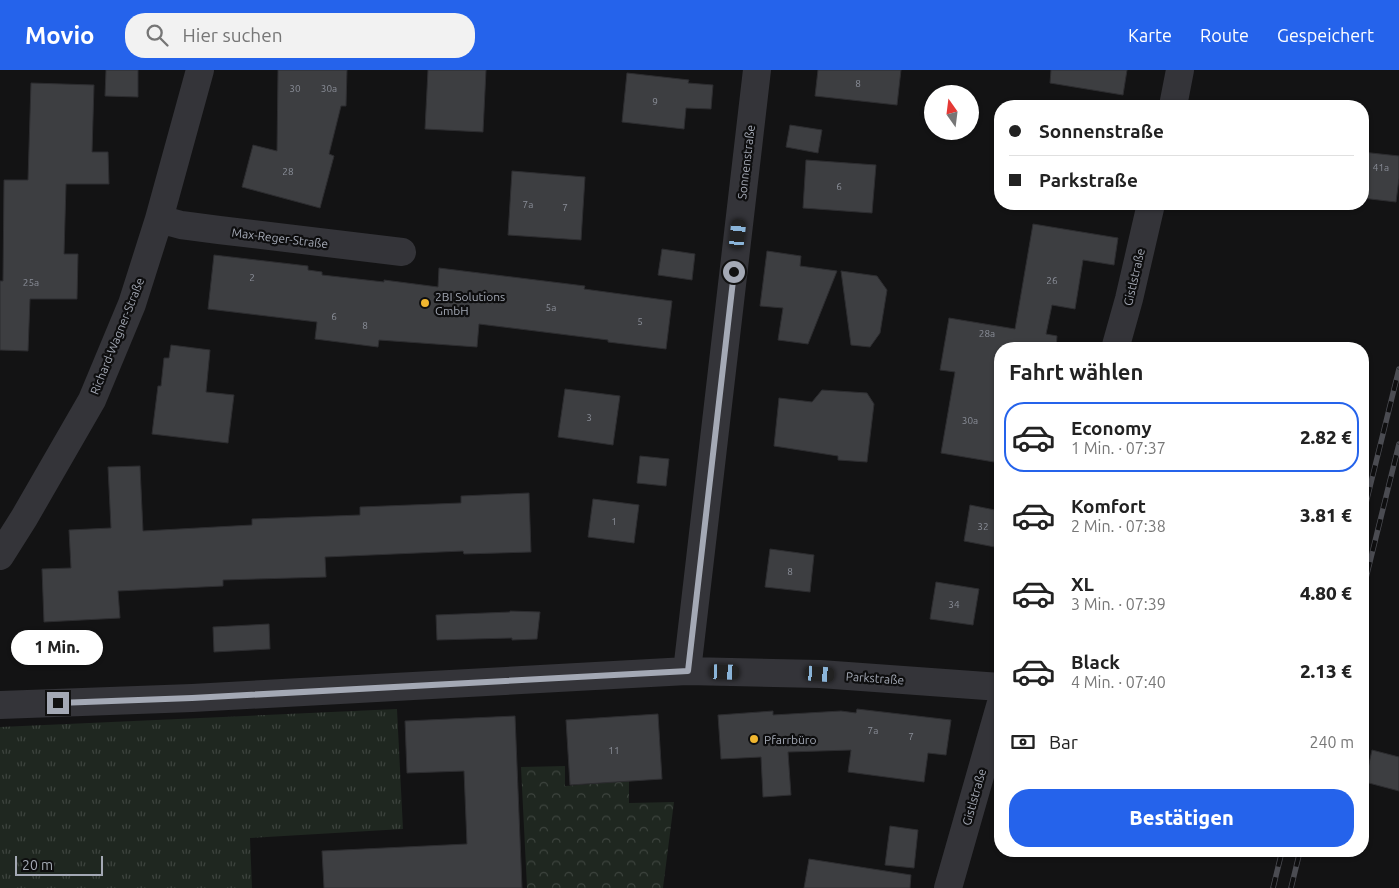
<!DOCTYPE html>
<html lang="de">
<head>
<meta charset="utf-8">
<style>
	body { margin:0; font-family:Ubuntu,sans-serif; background:#f2f2f2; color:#222; height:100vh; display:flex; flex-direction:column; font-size:19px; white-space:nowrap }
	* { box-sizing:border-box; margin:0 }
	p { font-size:16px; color:#767676 }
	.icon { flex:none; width:28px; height:28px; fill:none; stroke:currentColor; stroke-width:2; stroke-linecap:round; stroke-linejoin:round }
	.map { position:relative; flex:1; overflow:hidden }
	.sheet { position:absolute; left:994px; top:272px; width:375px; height:515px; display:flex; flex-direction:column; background:#fff; border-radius:20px; box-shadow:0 1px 4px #0004 }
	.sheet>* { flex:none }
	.hud { position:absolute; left:994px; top:30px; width:375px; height:110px; border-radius:20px; box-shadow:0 1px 4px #0004; display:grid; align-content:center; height:110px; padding:0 15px; background:#fff }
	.needle { width:32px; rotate:346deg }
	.fabs { position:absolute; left:924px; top:15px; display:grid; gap:10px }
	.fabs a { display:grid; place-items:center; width:55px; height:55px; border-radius:50%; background:#fff; box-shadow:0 1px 4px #0004; font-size:25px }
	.scale { position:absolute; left:15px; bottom:12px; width:88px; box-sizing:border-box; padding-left:5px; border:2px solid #a4a9b5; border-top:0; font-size:14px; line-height:18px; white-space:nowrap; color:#a4a9b5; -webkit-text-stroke:4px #0e0e0f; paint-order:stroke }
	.end { position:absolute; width:22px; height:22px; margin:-11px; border:6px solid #a4a9b5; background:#111; box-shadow:0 0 0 2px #111 }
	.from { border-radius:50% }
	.bubble { position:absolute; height:35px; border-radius:18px; background:#fff; box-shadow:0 1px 4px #0004; font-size:16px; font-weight:800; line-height:35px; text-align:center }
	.car { position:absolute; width:15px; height:30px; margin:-15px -8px; border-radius:6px; box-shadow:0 0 4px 1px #0007; background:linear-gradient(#222 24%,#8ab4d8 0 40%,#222 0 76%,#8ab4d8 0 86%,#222 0) }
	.hud b { display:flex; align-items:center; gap:18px; height:48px; font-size:19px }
	.hud b+b { border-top:1px solid #e0e0e0 }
	.hud i { width:12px; height:12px; background:#222 }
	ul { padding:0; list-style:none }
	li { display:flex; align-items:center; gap:15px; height:70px; margin:0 10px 8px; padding:0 5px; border:2px solid transparent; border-radius:20px }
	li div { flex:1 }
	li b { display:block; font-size:19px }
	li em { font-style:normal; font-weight:800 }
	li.current { border-color:#2563eb }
	li>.icon { width:45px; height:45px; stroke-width:1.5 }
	h2 { padding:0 15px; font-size:22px; line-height:60px }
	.pay { display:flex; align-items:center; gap:12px; height:55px; padding:0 15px; font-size:19px }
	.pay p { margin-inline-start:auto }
	.action { display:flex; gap:10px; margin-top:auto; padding:10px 15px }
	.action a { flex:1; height:58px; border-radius:20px; background:#2563eb; color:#fff; font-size:20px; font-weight:800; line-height:58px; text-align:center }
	header { display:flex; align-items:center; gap:30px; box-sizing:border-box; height:70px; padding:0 25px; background:#2563eb; color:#fff }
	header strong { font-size:24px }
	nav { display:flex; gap:28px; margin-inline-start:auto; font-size:18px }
	.search { width:350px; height:45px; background:#f2f2f2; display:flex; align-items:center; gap:12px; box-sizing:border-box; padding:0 18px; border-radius:20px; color:#767676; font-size:19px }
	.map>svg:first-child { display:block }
	.grass { fill:url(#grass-tufts) }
	.park { fill:url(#park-crowns) }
	.building { fill:#3d3e41; stroke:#2d2d30 }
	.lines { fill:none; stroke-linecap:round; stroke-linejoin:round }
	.street { stroke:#343439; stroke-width:28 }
	.rail-casing { stroke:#4b4c52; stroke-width:5.5 }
	.rail { stroke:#0e0e0f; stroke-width:4; stroke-dasharray:11; stroke-linecap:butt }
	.route { stroke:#a4a9b5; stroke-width:6 }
	.poi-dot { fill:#f0b62f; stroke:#0e0e0f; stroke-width:2 }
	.labels { text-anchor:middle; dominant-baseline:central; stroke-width:4.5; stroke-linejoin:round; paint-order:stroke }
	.number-label { font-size:10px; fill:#8a8e98 }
	.street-label { font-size:12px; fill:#a4a9b5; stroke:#0e0e0f }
	.poi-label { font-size:12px; fill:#a4a9b5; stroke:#0e0e0f; text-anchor:start }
</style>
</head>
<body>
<header>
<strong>Movio</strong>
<div class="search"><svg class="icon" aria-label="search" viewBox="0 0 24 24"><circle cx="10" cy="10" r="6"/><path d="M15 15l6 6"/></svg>Hier suchen</div>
<nav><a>Karte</a><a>Route</a><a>Gespeichert</a></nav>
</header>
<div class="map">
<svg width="1399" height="818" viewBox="0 0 1399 818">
	<defs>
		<pattern id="grass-tufts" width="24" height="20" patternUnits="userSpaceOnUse" patternTransform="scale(1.25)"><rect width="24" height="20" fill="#1f2720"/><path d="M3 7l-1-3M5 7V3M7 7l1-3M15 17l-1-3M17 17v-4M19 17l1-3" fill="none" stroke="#3d443e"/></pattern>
		<pattern id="park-crowns" width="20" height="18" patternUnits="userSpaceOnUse" patternTransform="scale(1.25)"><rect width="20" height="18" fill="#1f2720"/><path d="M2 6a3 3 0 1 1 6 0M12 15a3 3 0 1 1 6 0" fill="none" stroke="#3d443e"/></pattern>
	</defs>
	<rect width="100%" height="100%" fill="#131314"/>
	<path class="grass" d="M397,639L403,759L250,768L252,818H0V657Z"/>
	<path class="park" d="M565,696V716L629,711V733L674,732L663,818H527L521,697Z"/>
	<path class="building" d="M106,0H138V27L105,26Z
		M278,0H347L346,36H341L329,84L334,86L320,138L242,117L253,75L277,81Z
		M428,0H486L483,62L425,59Z
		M818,0H901L897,35L815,26Z
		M1051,0H1127L1123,25L1050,13Z
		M627,3L689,10L688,13L713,15L711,39L686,38L684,59L622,52Z
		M31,13L94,15L92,82H108L109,114H66L64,184H78L77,229H30L28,281L0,280V211H3L4,110H28Z
		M790,55L822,60L818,83L786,77Z
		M1362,82L1399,86V108L1396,132L1362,128Z
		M806,90L876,95L872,143L803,138Z
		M512,101L585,107L581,170L508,165Z
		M1033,154L1118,168L1114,195L1083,190L1075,239L1052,235L1046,264L1057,266L1056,279H1000V393L941,383L955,302L940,300L949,248L1015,259Z
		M662,179L695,184L692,210L658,205Z
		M767,181L801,186L800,196L837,201L808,274L778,270L783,238L760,236Z
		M214,185L308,196V200L322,202V205L384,212V210L438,217L439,198L585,216L584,219L672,231L666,279L608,272V270L479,254L477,277L379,270L378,277L315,269L317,252L208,239Z
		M841,201L877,206L887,220L880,263L870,277L851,275Z
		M171,275L210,280L206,322L234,325L228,373L152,364L158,316H161L164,288H169Z
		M565,319L620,326L613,375L558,367Z
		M822,320L867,323L874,334L867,392L838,390V386L774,376L779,328L812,332Z
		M640,386L669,389L666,416L637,413Z
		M140,396L143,461L252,455V449L360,445V437L461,433V426L529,423L531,482L464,484L463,481L325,487L326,507L223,510V516L118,521L120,548L44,552L42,499L71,498L69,460L111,458L108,397Z
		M593,429L639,435L634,473L588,467Z
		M970,435L1000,441V478L964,471Z
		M770,479L814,485L810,522L765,517Z
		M936,512L979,519L973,555L930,549Z
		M510,541L540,542L537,569L512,570V568L437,570L436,545L510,542Z
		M269,554L270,579L214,582L213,557Z
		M857,639L951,650L946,685L928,683L924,712L848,702L851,680L788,682L791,725L763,727L761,687L721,689L718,645L773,641V645L841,641L856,643Z
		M658,644L662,709L570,715L566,650Z
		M515,646L522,818H324L322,781L467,774L464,701L407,703L405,651Z
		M1372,680L1399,687V721L1365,712Z
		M890,756L918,760L914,798L885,795Z
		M809,789L911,805L910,818H804Z"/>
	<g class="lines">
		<path class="street" d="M1173,36L1180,0
			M159,149L181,155L219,160L402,182
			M1115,279L1129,229L1151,134
			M0,486L24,448L92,330L132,234L159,149L200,0
			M687,601L757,0
			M0,635L192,628L687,601L820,604L1000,617
			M948,818L1000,636"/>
		<defs>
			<path id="rail" d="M1362,449L1399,299
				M1362,524L1399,374
				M1273,818L1282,781
				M1291,818L1300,781"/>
		</defs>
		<use href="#rail" class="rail-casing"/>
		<use href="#rail" class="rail"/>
	</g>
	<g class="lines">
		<path class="route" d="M58,633L192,628L688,601L734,202"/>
	</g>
	<g class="poi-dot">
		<circle cx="425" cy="233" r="5"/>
		<circle cx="754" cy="669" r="5"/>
	</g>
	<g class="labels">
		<g class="number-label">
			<text x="858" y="13">8</text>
			<text x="295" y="18">30</text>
			<text x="329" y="18">30a</text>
			<text x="655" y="31">9</text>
			<text x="1381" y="97">41a</text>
			<text x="288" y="101">28</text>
			<text x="839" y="116">6</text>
			<text x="528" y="134">7a</text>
			<text x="565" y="137">7</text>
			<text x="252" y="207">2</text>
			<text x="1052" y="210">26</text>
			<text x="31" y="212">25a</text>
			<text x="551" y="237">5a</text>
			<text x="334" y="246">6</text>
			<text x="640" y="251">5</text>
			<text x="365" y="255">8</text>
			<text x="987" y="263">28a</text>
			<text x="589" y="347">3</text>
			<text x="970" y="350">30a</text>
			<text x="614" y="451">1</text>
			<text x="983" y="456">32</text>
			<text x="790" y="501">8</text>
			<text x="954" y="534">34</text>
			<text x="873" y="660">7a</text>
			<text x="911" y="666">7</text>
			<text x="614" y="680">11</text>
		</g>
		<g class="street-label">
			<text transform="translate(746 92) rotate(-83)">Sonnenstraße</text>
			<text transform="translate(280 168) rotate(7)">Max-Reger-Straße</text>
			<text transform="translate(1134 207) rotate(-77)">Gistlstraße</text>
			<text transform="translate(117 266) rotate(-68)">Richard-Wagner-Straße</text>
			<text transform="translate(875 608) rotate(4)">Parkstraße</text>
			<text transform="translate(974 727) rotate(-74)">Gistlstraße</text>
		</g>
		<g class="poi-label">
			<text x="435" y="226">2BI Solutions<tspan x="435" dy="14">GmbH</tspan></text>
			<text x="764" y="669">Pfarrbüro</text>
		</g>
	</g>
</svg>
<div class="fabs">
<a><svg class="needle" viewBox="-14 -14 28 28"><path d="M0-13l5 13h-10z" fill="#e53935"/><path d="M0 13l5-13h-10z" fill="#767676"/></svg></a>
</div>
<div class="scale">20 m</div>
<i class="end from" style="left:734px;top:202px"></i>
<i class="end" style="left:58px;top:633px"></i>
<div class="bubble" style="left:11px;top:560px;width:92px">1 Min.</div>
<i class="car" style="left:738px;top:164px;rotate:6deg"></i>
<i class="car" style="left:725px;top:602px;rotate:92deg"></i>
<i class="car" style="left:820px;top:604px;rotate:94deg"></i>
<div class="hud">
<b><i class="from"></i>Sonnenstraße</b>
<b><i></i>Parkstraße</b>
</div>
<section class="sheet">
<h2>Fahrt wählen</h2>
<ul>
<li class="current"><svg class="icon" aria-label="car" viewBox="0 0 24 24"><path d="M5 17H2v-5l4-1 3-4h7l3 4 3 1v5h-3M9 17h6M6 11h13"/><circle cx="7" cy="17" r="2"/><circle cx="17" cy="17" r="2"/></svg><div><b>Economy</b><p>1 Min. · 07:37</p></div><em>2.82 €</em></li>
<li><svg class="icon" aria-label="car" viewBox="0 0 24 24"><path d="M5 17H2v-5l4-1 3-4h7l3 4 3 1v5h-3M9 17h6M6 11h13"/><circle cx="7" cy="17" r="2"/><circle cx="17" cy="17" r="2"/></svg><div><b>Komfort</b><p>2 Min. · 07:38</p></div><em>3.81 €</em></li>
<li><svg class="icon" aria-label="car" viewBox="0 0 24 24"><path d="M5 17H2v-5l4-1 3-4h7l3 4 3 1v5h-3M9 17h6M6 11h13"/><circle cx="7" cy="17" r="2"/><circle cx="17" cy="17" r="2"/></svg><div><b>XL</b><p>3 Min. · 07:39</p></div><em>4.80 €</em></li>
<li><svg class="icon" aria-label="car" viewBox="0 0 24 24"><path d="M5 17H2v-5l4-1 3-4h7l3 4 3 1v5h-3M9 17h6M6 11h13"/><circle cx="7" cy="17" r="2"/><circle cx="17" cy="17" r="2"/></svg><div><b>Black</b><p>4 Min. · 07:40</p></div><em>2.13 €</em></li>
</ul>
<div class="pay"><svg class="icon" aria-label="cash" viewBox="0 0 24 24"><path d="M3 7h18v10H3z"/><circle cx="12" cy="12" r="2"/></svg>Bar<p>240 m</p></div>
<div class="action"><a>Bestätigen</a></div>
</section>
</div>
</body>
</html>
